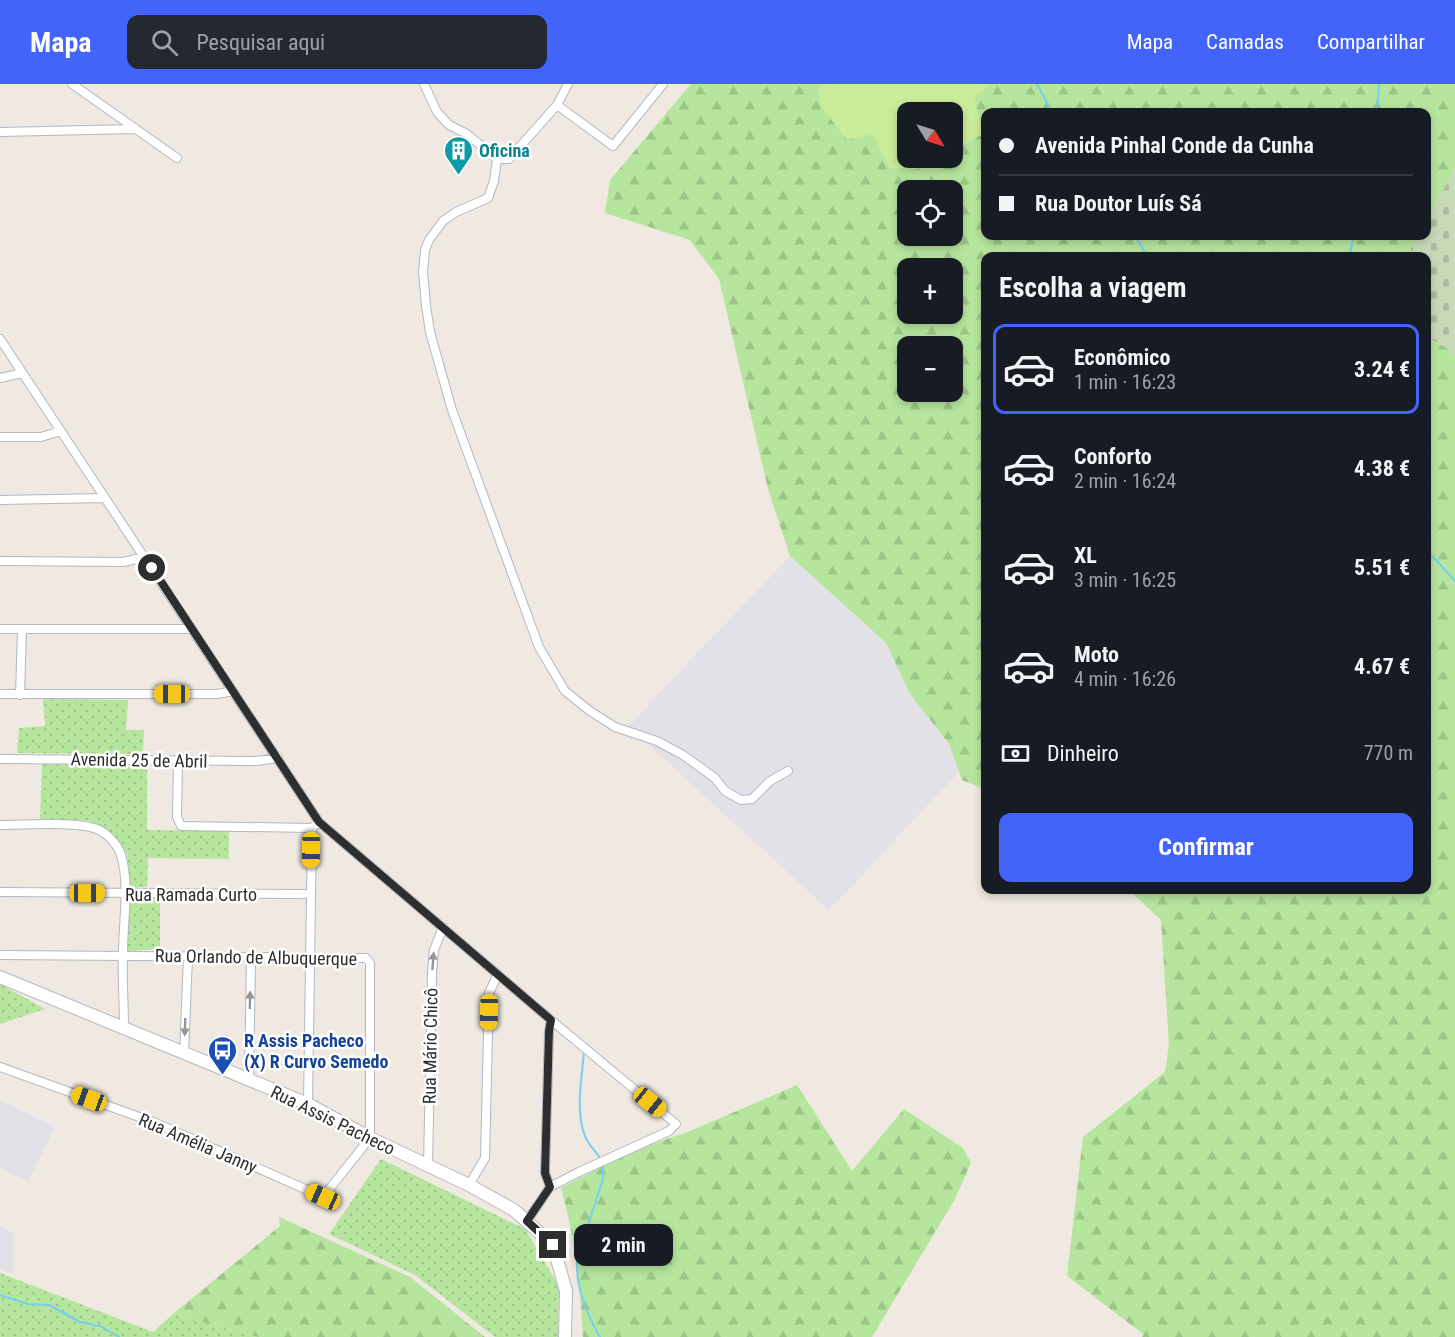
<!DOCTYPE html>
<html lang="pt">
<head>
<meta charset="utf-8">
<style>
	body { margin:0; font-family:"Roboto Condensed",sans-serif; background:#242831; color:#f1f3f6; height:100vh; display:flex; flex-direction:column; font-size:22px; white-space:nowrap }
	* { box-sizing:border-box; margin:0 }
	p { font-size:20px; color:#9ea1a6 }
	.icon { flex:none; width:33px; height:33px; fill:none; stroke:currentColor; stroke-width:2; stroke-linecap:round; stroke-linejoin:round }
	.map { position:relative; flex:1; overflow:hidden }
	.details { position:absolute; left:981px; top:168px; width:450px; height:642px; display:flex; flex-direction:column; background:#171b24; border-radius:12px; box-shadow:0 3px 9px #0003 }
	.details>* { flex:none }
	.hud { position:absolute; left:981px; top:24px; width:450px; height:132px; border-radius:12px; box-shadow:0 3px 9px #0003; display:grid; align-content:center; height:132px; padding:0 18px; background:#171b24 }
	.needle { width:39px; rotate:128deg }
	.controls { position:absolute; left:897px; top:18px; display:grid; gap:12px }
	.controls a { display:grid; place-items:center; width:66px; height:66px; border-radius:12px; background:#171b24; box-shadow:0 3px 9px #0003; font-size:30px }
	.end { position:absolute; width:27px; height:27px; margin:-14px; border:8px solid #2e2e2e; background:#fff; box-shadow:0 0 0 3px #fff }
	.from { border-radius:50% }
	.bubble { position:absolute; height:42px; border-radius:12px; background:#171b24; box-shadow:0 3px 9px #0003; font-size:20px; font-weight:700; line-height:42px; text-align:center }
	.car { position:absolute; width:18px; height:36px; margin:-18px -9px; border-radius:8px; box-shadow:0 0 4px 2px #0007; background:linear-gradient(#f5c518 24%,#345 0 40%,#f5c518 0 76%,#345 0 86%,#f5c518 0) }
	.hud b { display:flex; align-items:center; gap:21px; height:57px; font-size:22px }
	.hud b+b { border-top:2px solid #363941 }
	.hud i { width:15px; height:15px; background:#f1f3f6 }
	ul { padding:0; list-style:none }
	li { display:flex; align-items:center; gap:18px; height:90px; margin:0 12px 9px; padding:0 6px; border:3px solid transparent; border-radius:12px }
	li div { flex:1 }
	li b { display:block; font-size:22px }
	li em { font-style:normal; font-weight:700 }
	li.selected { border-color:#4264fb }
	li>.icon { width:54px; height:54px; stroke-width:1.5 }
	h2 { padding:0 18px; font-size:27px; line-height:72px }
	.pay { display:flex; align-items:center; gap:15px; height:66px; padding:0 18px; font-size:22px }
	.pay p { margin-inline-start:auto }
	.button { display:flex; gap:12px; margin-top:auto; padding:12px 18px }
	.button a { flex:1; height:69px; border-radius:12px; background:#4264fb; color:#fff; font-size:24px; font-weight:700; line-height:69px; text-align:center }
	header { display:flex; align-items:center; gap:36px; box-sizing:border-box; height:84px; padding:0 30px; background:#4264fb; color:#fff }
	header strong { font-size:28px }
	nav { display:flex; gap:33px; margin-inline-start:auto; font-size:21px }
	.search { width:420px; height:54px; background:#242831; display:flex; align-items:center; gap:15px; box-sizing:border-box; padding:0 21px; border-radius:12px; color:#9ea1a6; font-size:22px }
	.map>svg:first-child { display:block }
	.industrial { fill:#e3e1e8 }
	.grass { fill:url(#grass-dots) }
	.forest { fill:url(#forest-firs); fill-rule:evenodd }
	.cemetery { fill:url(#cemetery-stones) }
	.pitch { fill:#c9ec9a }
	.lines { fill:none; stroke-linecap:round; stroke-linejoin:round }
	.stream { stroke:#75cff0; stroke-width:2 }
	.street-casing { stroke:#b4b7c1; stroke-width:10 }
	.secondary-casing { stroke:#b4b7c1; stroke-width:14 }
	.street { stroke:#fff; stroke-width:8 }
	.secondary { stroke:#fff; stroke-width:12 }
	.oneway { fill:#969696 }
	.route { stroke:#2e2e2e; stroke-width:8 }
	.labels { text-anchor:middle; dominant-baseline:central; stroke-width:5; stroke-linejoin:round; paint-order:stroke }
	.culture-label { font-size:18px; font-weight:bold; fill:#0d838f; stroke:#fff; text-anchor:start }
	.street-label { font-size:18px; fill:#2e2e2e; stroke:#fff }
	.transit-label { font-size:18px; font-weight:bold; fill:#164399; stroke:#fff; text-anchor:start }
</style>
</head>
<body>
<header>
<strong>Mapa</strong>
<div class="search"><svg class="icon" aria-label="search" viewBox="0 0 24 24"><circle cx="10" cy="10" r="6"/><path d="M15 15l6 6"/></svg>Pesquisar aqui</div>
<nav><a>Mapa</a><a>Camadas</a><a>Compartilhar</a></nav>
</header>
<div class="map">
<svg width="1455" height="1253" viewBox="0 0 1455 1253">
	<defs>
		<pattern id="grass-dots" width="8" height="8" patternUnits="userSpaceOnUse" patternTransform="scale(1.5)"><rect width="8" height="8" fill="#b6e59e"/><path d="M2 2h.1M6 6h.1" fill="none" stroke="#9dc588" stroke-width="1.8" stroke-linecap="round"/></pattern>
		<pattern id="forest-firs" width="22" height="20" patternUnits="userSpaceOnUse" patternTransform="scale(1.5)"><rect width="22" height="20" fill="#b6e59e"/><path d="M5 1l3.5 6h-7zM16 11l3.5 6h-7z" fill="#9dc588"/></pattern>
		<pattern id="cemetery-stones" width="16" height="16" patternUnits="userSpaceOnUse" patternTransform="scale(1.5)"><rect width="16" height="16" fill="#c8d9b8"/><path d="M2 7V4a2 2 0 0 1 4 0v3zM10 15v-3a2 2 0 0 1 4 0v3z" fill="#acbb9e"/></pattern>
	</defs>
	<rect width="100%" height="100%" fill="#efe9e1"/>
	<path class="industrial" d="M790,472L886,559L910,610L949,660L959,688L829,826L628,642Z
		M0,1016L55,1043L28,1098L0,1084Z
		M0,1143L14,1149V1190L0,1185Z"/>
	<path class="grass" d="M43,615L128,616L126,646H144L143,670L17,669L19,644L45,642Z
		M42,680L147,682V746L229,747V775L148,774L147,803L129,804L127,770L113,750L89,737L40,735Z
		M127,814H160V865L127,867Z
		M0,900L45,925L0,940Z
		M381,1075L525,1145L559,1202L558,1253H495L415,1191L329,1150Z
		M0,1189L153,1248L173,1230L258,1253H0Z"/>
	<path class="forest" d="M691,0H1455V84L1427,136L1426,28H986V152H1418L1407,172H986L985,705L962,696L949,660L910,610L886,559L790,472L768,405L719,195L690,156L605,129L610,96ZM908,28H952V74H908ZM908,106H952V152H908ZM908,184H952V230H908ZM908,262H952V308H908Z
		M1427,253L1447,264L1455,273V1253H1142L1143,1250L1067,1192L1083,1053L1165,988L1169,961L1161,836L1129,806H1426Z
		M797,1001L852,1087L904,1025L963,1064L971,1079L955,1115L872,1253H583C580,1202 575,1153 561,1104L631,1067L690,1047Z
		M279,1133L410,1193L485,1253H258L173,1230L280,1142Z"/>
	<path class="cemetery" d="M1455,84V273L1447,264L1427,253L1426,172H1407L1418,152H1426L1427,136Z"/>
	<path class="pitch" d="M819,0H990L974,14L983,50L953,66L952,28H908V74H939L917,85L889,84L873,50L847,56L820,21Z"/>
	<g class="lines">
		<path class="stream" d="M1037,0L1052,28
			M1377,28L1379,0
			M1135,152L1147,172
			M1349,172L1354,152
			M1426,465L1455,497
			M584,967C582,994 575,1027 585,1052C588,1061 597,1068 601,1076
			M0,1211L28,1220L49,1221L80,1238L100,1242L119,1253
			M600,1253C586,1228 576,1205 577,1176L603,1095V1081"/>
		<defs>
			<path id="street" d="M72,0L177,74
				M424,0L437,28L449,41L467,50L497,75H509L557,21L568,0
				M557,21L613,62L663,0
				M0,48L135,45
				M497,75L494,97L488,114L456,128L443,137L429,156L425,166L423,188L426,222L430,248L452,326L539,563L565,607L590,627L615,643L657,657L683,671L715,694L725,707L741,716L752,715L770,697L788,687
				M0,255L319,738L551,936L676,1040L669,1047L579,1088L550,1103L527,1137
				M0,294L22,289
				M0,353H41L61,347
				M0,416L105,414
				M0,477L123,478L145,473
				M0,545H192
				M0,610H217L233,607
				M20,611L22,545
				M0,675L256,677L278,674
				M178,676L177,733L181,742L312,744
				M0,741C24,741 77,737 97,745C107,749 118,761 121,771C130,801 123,837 123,868C122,894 124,920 124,946
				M0,808L311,810
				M0,871L366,874L370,879V1054L323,1113L156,1039L0,983
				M184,970L188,874
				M249,995L251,874
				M308,1020L312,744L319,738
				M428,1082L432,889L434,866L443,843
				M469,1101L485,1074L489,909L498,890
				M550,1103L545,1089L549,947L551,936"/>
			<path id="secondary" d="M0,893L308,1020L370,1054L469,1101L514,1126L553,1161L566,1207L565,1253"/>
		</defs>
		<use href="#street" class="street-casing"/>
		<use href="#secondary" class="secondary-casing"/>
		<use href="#street" class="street"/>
		<use href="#secondary" class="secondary"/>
	</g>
	<defs><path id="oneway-solid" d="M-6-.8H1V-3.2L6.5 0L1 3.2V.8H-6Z" transform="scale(1.5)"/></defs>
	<g class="oneway">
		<use href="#oneway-solid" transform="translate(433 877) rotate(-86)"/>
		<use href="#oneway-solid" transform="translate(250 916) rotate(-89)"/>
		<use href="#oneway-solid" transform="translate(185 943) rotate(92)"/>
	</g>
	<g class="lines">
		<path class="route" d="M152,484L319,738L551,936L549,947L545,1089L550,1103L527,1137L553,1161"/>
	</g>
	<defs>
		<symbol id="building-pin" viewBox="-11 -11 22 30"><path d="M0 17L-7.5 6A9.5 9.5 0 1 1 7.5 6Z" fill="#0f9aa8" stroke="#fff"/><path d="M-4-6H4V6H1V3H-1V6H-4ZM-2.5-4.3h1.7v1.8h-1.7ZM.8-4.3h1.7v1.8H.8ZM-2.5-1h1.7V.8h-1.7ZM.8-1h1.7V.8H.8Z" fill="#fff"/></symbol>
		<symbol id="bus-pin" viewBox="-11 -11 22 30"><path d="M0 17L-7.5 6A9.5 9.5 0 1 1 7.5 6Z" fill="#1a4fb4" stroke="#fff"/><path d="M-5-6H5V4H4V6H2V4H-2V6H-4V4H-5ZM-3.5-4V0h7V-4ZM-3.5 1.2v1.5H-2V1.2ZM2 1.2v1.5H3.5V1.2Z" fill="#fff"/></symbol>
	</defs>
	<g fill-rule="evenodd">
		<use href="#building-pin" x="442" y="50" width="33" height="45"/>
		<use href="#bus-pin" x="206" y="950" width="33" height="45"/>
	</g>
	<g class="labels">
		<g class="culture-label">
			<text x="479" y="66">Oficina</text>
		</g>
		<g class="street-label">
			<text transform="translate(139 676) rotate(1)">Avenida 25 de Abril</text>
			<text x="191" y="810">Rua Ramada Curto</text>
			<text transform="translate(256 873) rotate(1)">Rua Orlando de Albuquerque</text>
			<text transform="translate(430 962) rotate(-89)">Rua Mário Chicô</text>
			<text transform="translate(333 1036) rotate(26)">Rua Assis Pacheco</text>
			<text transform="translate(198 1059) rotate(23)">Rua Amélia Janny</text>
		</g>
		<g class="transit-label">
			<text x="244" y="956">R Assis Pacheco<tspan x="244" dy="21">(X) R Curvo Semedo</tspan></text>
		</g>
	</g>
</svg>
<div class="controls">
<a><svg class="needle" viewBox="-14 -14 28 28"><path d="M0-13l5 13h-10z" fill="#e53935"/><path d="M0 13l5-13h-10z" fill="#9ea1a6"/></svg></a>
<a><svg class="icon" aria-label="locate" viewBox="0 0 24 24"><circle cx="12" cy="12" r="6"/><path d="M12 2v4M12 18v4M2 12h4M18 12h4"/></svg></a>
<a>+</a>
<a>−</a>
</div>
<i class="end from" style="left:152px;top:484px"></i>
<i class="end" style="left:553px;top:1161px"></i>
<div class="bubble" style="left:574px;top:1140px;width:99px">2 min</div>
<i class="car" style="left:172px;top:610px;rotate:270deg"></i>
<i class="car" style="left:311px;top:766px;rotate:181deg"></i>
<i class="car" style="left:87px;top:809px;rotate:90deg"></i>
<i class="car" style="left:489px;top:928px;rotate:181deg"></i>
<i class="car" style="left:89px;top:1015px;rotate:290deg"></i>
<i class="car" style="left:650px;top:1018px;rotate:129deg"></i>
<i class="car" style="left:323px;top:1113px;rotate:294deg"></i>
<div class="hud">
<b><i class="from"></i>Avenida Pinhal Conde da Cunha</b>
<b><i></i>Rua Doutor Luís Sá</b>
</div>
<section class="details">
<h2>Escolha a viagem</h2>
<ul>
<li class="selected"><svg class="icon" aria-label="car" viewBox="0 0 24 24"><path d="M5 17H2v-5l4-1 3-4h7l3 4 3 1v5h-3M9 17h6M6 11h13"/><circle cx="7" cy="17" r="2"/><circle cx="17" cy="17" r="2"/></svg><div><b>Econômico</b><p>1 min · 16:23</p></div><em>3.24 €</em></li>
<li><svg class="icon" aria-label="car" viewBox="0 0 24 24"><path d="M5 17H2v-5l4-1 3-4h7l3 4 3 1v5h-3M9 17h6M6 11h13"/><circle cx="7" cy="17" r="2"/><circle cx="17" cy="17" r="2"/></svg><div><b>Conforto</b><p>2 min · 16:24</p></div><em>4.38 €</em></li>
<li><svg class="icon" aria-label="car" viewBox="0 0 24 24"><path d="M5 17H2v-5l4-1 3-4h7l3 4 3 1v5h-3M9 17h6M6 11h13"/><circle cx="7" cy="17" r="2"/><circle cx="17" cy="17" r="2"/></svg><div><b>XL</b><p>3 min · 16:25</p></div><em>5.51 €</em></li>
<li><svg class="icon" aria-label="car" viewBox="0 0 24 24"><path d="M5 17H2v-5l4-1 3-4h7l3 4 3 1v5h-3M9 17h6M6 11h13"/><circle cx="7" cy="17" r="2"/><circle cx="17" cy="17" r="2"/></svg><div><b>Moto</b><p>4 min · 16:26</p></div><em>4.67 €</em></li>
</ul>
<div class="pay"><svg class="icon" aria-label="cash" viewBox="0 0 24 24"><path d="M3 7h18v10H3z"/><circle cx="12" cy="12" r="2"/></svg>Dinheiro<p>770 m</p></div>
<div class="button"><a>Confirmar</a></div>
</section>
</div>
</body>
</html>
